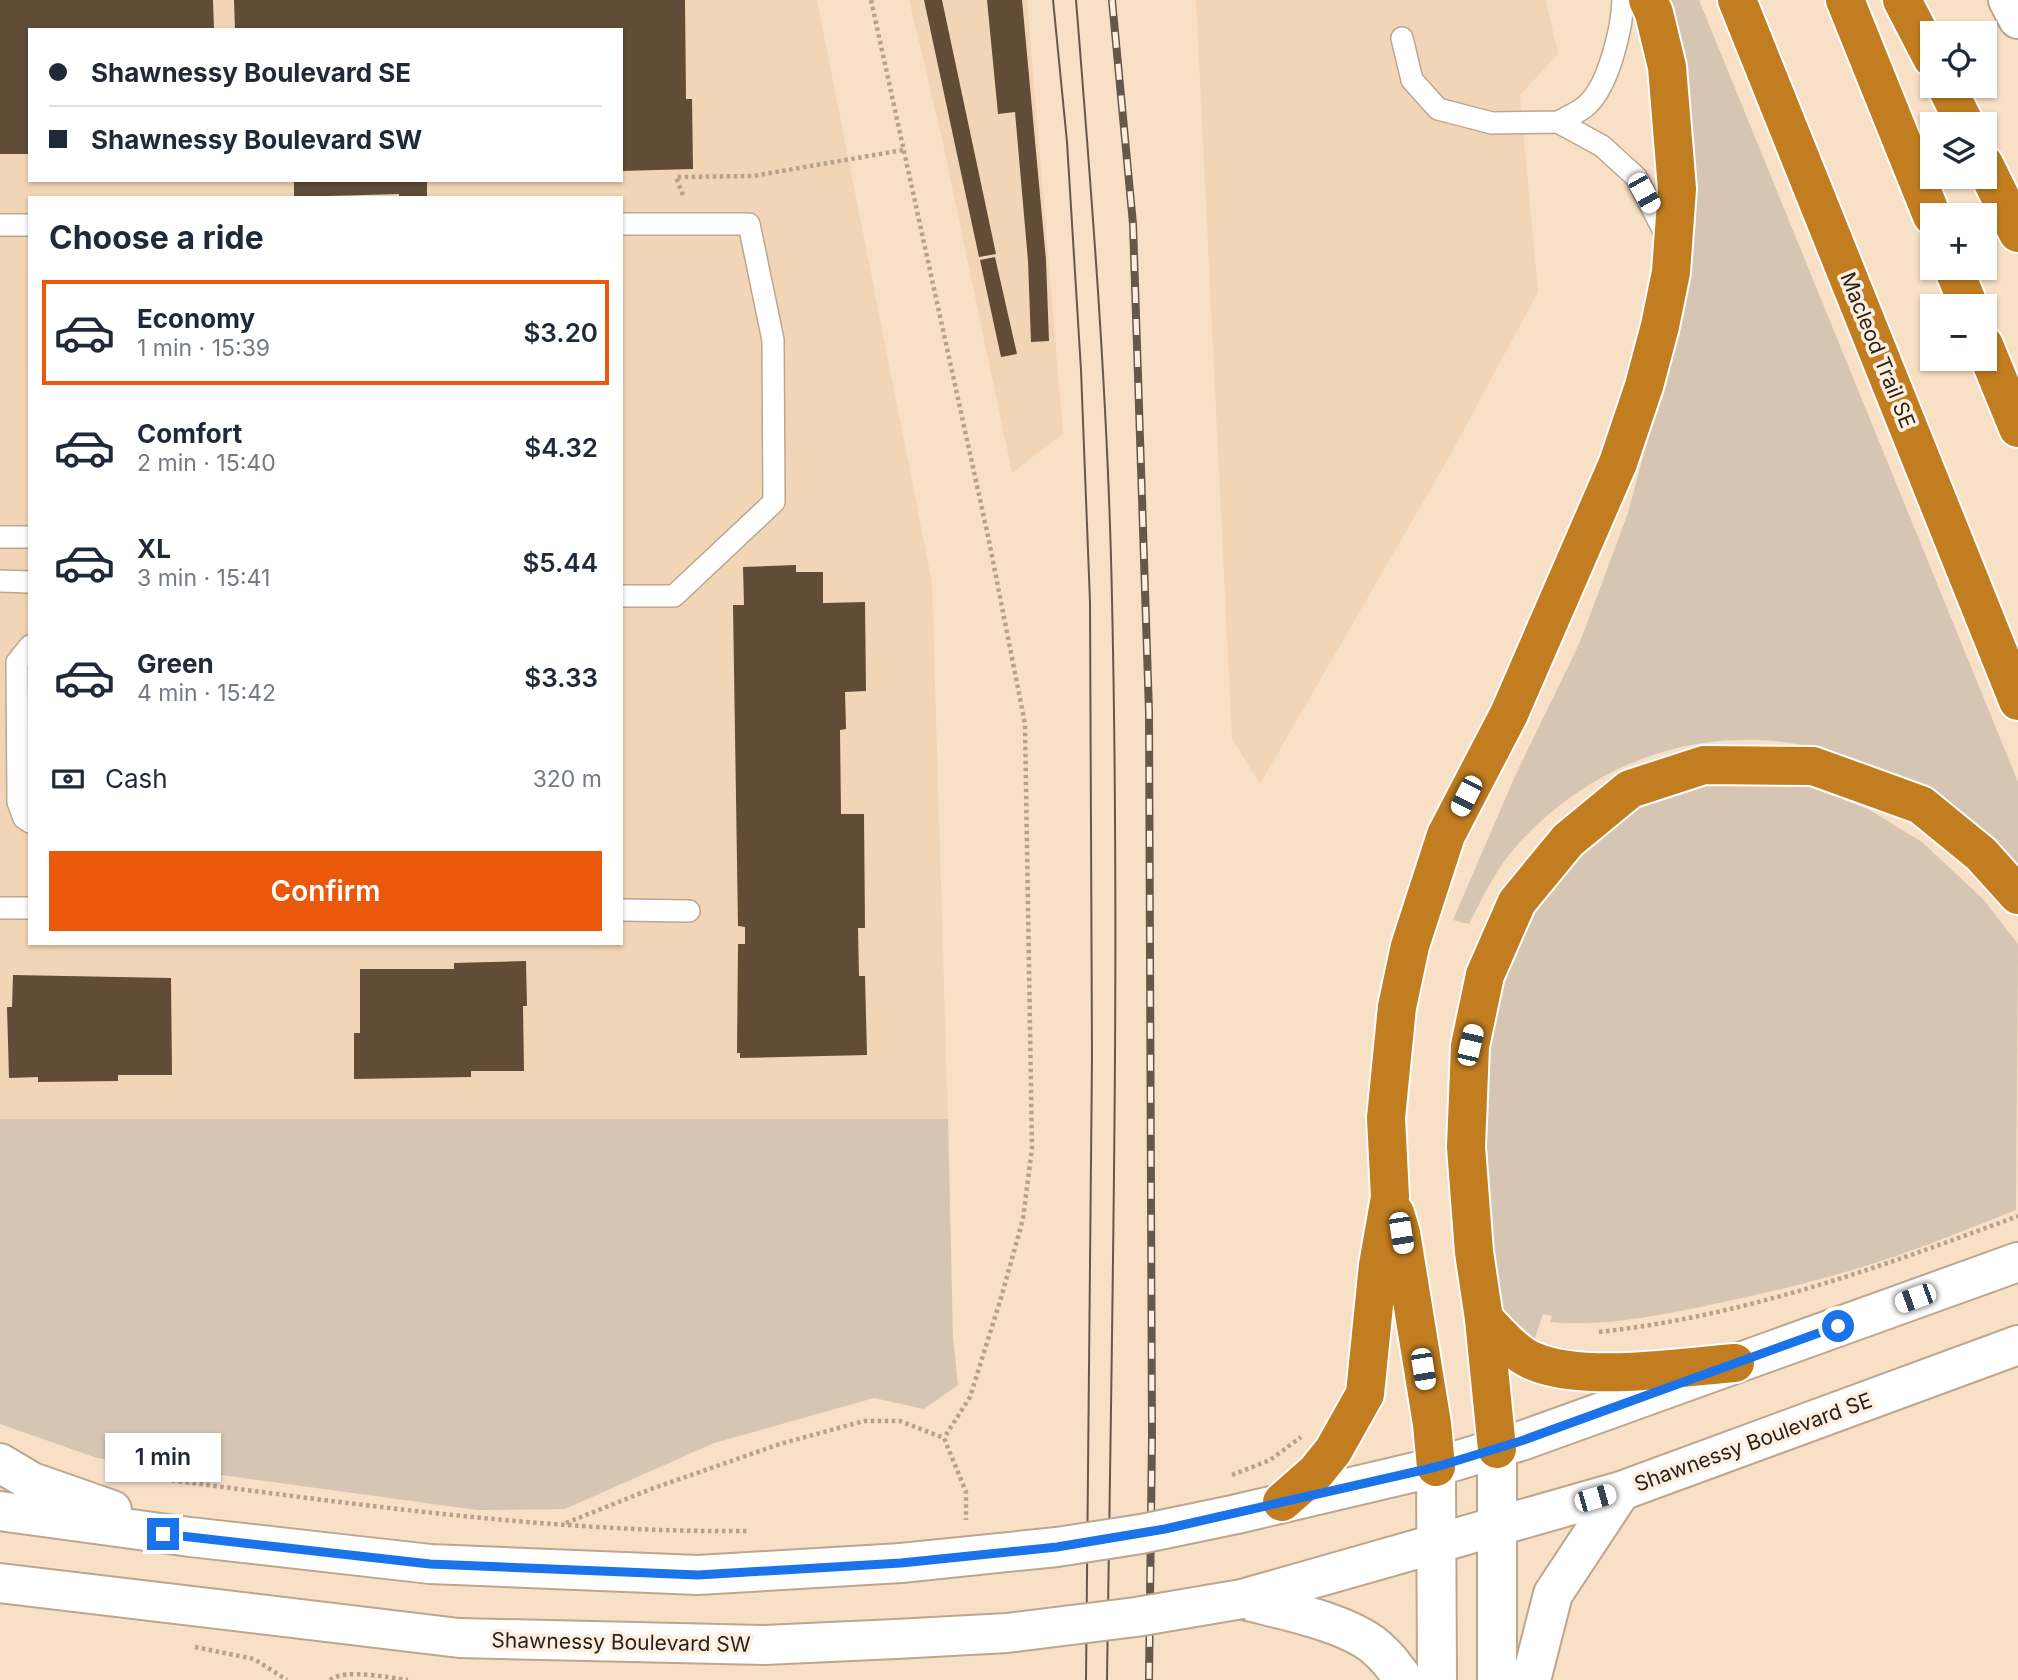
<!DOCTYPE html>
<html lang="en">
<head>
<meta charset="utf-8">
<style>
	body { margin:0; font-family:Inter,sans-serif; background:#f2f2f3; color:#1f2937; height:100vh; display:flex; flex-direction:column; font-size:26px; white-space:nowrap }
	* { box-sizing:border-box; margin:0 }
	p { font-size:23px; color:#747a83 }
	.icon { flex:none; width:38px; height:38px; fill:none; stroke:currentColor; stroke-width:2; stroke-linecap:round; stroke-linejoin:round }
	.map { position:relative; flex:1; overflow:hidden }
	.panel { position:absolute; left:28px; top:196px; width:595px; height:749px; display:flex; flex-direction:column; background:#fff; border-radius:0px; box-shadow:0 2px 5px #0004 }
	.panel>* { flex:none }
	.hud { position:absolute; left:28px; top:28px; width:595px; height:154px; border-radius:0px; box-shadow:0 2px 5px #0004; display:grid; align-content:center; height:154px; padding:0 21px; background:#fff }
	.buttons { position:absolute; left:1920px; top:21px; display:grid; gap:14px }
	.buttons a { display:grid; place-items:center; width:77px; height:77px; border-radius:0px; background:#fff; box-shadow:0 2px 5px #0004; font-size:35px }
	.end { position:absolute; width:32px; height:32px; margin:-16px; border:9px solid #1a73e8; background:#fff; box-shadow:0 0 0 4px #fff }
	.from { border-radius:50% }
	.bubble { position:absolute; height:49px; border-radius:0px; background:#fff; box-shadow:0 2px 5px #0004; font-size:23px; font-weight:600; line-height:49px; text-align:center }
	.car { position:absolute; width:21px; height:42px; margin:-21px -10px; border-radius:9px; box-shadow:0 0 5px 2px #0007; background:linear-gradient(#fff 24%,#345 0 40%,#fff 0 76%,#345 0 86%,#fff 0) }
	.hud b { display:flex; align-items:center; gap:24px; height:66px; font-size:26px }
	.hud b+b { border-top:2px solid #e0e1e3 }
	.hud i { width:18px; height:18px; background:#1f2937 }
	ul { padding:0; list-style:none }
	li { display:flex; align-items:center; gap:21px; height:105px; margin:0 14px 10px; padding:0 7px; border:4px solid transparent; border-radius:0px }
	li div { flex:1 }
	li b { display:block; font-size:26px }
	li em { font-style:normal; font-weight:600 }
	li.current { border-color:#ea580c }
	li>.icon { width:63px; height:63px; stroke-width:1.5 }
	h2 { padding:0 21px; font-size:32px; line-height:84px }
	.pay { display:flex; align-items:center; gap:18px; height:77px; padding:0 21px; font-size:26px }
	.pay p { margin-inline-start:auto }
	.button { display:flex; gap:14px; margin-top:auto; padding:14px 21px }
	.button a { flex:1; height:80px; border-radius:0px; background:#ea580c; color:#fff; font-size:28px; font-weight:600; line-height:80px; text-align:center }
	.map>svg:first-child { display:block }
	.built { fill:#f2d5b6; fill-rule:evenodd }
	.green { fill:#d6c5b3 }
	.building { fill:#604c37 }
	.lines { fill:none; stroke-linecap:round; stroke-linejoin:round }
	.lane-casing { stroke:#bca68e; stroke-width:24 }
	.street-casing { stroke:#bca68e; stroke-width:42 }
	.secondary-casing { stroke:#bca68e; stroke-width:42 }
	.highway-casing { stroke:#fff; stroke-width:42 }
	.path { stroke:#b5a28e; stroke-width:4.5; stroke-dasharray:3.5 3.5; stroke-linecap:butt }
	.lane { stroke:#fff; stroke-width:21 }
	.street { stroke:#fff; stroke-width:38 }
	.secondary { stroke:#fff; stroke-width:38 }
	.highway { stroke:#c17d20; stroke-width:38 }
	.tram { stroke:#65584a; stroke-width:2 }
	.rail-casing { stroke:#65584a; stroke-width:8 }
	.rail { stroke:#feefe0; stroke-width:5; stroke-dasharray:16; stroke-linecap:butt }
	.secondary-bridge-casing { stroke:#bca68e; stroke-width:42; stroke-linecap:butt }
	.path-bridge { stroke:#b5a28e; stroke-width:4.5; stroke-dasharray:3.5 3.5; stroke-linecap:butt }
	.secondary-bridge { stroke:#fff; stroke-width:38 }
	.route { stroke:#1a73e8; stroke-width:9 }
	.labels { text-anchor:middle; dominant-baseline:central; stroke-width:7; stroke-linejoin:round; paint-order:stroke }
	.street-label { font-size:21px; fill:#2b2319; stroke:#feefe0 }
</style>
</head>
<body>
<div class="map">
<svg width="2018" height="1680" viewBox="0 0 2018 1680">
	<rect width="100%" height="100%" fill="#f8e0c7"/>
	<path class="built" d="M0,0H817L932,582L948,1119H0ZM30,30H621V180H30ZM30,198H621V943H30Z
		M909,0H1027L1063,434L1012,473L942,139Z
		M1196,0H1546L1558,54L1520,95L1538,292L1448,459L1260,784L1232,739Z"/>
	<path class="green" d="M1660,0H1699L2018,782V877C1995,857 1973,837 1951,817C1940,808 1930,797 1918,790C1784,708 1626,727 1519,843C1497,867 1483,896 1469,924L1453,920L1515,776L1580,642L1628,513L1663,381Z
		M1767,781L1814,788L1868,809L1922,842L1983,899L2018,944L2016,1210C1976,1226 1936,1242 1896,1256C1835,1277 1772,1292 1709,1305C1657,1316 1604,1327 1550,1322L1552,1316L1543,1314L1535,1338L1523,1345L1503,1327L1477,1188L1488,993L1540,881L1634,806L1670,791L1717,782Z
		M0,1119H948L953,1337L958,1385L924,1409L874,1398L714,1443L565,1509L477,1510L97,1458L0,1424Z"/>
	<path class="building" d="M0,0H213L214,30H30V154H0Z
		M234,0H685L686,99H692L693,169L621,171V30H235Z
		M924,0H942L996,254L979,257Z
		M987,0H1022L1046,260L1049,341L1031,342L1028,261L1015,112L998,114Z
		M294,180H427V197H399V194L294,197Z
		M995,257L1017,354L1001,357L980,260Z
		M796,565V572H823V603L865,602L866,691L845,692L846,729L840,730L841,814H864L865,928H858L859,976H865L867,1055L740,1058V1053H737L738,944H745V927L738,926L733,605H744L743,567Z
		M526,961L527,1006H523L524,1071H471V1077L354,1079V1033H360V969H454V963Z
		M13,975L171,978L172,1075H118V1081L38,1082V1077L9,1078L7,1007H12Z"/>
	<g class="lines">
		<defs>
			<path id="lane" d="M1402,38L1412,80L1438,109L1492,123L1558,122L1602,146L1636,177L1668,239
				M1558,122C1567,117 1580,112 1587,105C1609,85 1622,28 1623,0
				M621,224H749L773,340L774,502L674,596H621
				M0,225H30
				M0,537H30
				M0,581L30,582
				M30,646L17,662L18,802L24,818L30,822
				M0,908H30
				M621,910L689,911"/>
			<path id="street" d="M2008,0L2018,19"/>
			<path id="secondary" d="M1497,1449V1680
				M0,1463L32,1482L112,1510
				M1436,1467L1437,1680
				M0,1511L190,1537L430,1564L698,1575L901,1563
				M1237,1514L1436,1467L1521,1441L2018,1262
				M0,1583L459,1638L764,1645L896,1639
				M1242,1599L1621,1491L2018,1345
				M1244,1600C1282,1610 1353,1623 1380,1651C1389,1659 1397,1670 1404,1680
				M1531,1680L1553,1594L1621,1491"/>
			<path id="highway" d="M1737,0L2018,701
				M1845,0L1932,216
				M1902,0L1932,58
				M1946,86L1965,124
				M1984,164L2018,233
				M1953,268L1969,306
				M1984,345L2018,428
				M1395,1213L1401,1233L1432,1424L1436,1467
				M1484,1319C1498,1333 1515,1354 1533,1361C1584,1383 1679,1367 1735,1363
				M1497,1449L1484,1319L1474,1252L1466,1147L1470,1046L1485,975L1517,902L1568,840L1630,789L1704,765L1813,766L1921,805L1981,854L2018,895
				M1282,1502L1316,1472L1333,1451L1365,1394L1378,1265L1390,1197L1386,1118L1391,1067L1397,1007L1410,946L1446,835L1509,714L1618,463L1644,386L1660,326L1671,272L1677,189L1667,67L1654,13L1648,0"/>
		</defs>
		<use href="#lane" class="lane-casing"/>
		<use href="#street" class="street-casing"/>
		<use href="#secondary" class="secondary-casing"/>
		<use href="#highway" class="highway-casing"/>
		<path class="path" d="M871,0L988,536L1025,724L1032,1148L1023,1219L1001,1298L970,1397L944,1438
			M683,195L676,177L753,176L903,150
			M1599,1332C1745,1316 1881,1267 2018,1216
			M130,1475C336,1501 541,1533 748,1531
			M566,1523L651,1489L780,1444L864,1421H900L944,1438L966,1492V1520
			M195,1647L254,1659L287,1680
			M330,1680C344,1668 390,1678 408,1680"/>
		<use href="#lane" class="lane"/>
		<use href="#street" class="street"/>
		<use href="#secondary" class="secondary"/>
		<use href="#highway" class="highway"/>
		<path class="tram" d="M1053,0L1067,142L1081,370L1090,602L1092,1057L1086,1680
			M1076,0C1092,199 1108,399 1112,599C1120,959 1112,1320 1107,1680"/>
		<defs>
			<path id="rail" d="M1112,0L1133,224L1149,712L1152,1437L1149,1680"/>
		</defs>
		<use href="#rail" class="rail-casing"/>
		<use href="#rail" class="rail"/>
		<defs>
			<path id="secondary-bridge" d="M901,1563L1057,1547L1141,1534L1237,1514
				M896,1639L1007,1633L1136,1617L1242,1599"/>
		</defs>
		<use href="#secondary-bridge" class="secondary-bridge-casing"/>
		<path class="path-bridge" d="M1232,1475L1270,1460L1301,1437"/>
		<use href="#secondary-bridge" class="secondary-bridge"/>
	</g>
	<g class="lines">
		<path class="route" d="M163,1534L430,1564L698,1575L901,1563L1057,1547L1165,1529L1436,1467L1521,1441L1838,1326"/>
	</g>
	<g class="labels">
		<g class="street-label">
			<text transform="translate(1878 350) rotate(68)">Macleod Trail SE</text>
			<text transform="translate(1753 1442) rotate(-20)">Shawnessy Boulevard SE</text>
			<text transform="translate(621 1642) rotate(1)">Shawnessy Boulevard SW</text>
		</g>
	</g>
</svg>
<div class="buttons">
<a><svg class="icon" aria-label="locate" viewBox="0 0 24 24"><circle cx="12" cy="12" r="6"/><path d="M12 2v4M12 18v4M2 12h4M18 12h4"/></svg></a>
<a><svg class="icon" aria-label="layers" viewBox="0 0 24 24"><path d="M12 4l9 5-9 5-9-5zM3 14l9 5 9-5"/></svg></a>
<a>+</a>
<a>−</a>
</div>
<i class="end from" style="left:1838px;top:1326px"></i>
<i class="end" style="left:163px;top:1534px"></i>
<div class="bubble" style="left:105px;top:1433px;width:116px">1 min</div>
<i class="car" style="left:1644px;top:193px;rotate:151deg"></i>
<i class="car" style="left:1466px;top:796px;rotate:207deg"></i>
<i class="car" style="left:1470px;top:1045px;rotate:13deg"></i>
<i class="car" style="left:1401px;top:1233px;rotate:171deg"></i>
<i class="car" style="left:1915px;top:1298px;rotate:250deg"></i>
<i class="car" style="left:1423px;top:1369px;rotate:171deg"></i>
<i class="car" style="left:1595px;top:1498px;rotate:74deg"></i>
<div class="hud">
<b><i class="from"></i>Shawnessy Boulevard SE</b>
<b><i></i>Shawnessy Boulevard SW</b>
</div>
<section class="panel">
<h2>Choose a ride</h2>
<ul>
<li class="current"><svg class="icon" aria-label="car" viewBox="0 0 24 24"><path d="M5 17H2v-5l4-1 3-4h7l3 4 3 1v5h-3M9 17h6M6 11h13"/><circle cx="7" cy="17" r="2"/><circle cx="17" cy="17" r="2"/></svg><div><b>Economy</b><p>1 min · 15:39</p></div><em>$3.20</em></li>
<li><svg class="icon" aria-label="car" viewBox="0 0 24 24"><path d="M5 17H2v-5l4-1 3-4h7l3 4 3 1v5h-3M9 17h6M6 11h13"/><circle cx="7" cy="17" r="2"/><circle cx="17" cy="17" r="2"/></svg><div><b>Comfort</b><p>2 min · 15:40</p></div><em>$4.32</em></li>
<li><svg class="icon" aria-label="car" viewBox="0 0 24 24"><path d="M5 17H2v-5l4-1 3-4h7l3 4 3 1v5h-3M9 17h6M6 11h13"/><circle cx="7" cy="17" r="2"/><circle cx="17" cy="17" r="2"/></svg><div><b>XL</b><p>3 min · 15:41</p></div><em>$5.44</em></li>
<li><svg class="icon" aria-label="car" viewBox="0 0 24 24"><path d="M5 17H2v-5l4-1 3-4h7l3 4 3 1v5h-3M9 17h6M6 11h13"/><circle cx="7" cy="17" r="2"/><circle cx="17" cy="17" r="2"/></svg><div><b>Green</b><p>4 min · 15:42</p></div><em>$3.33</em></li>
</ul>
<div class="pay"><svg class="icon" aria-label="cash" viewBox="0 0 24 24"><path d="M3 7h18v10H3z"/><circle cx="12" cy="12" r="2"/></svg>Cash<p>320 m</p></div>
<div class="button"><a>Confirm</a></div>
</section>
</div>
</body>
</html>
